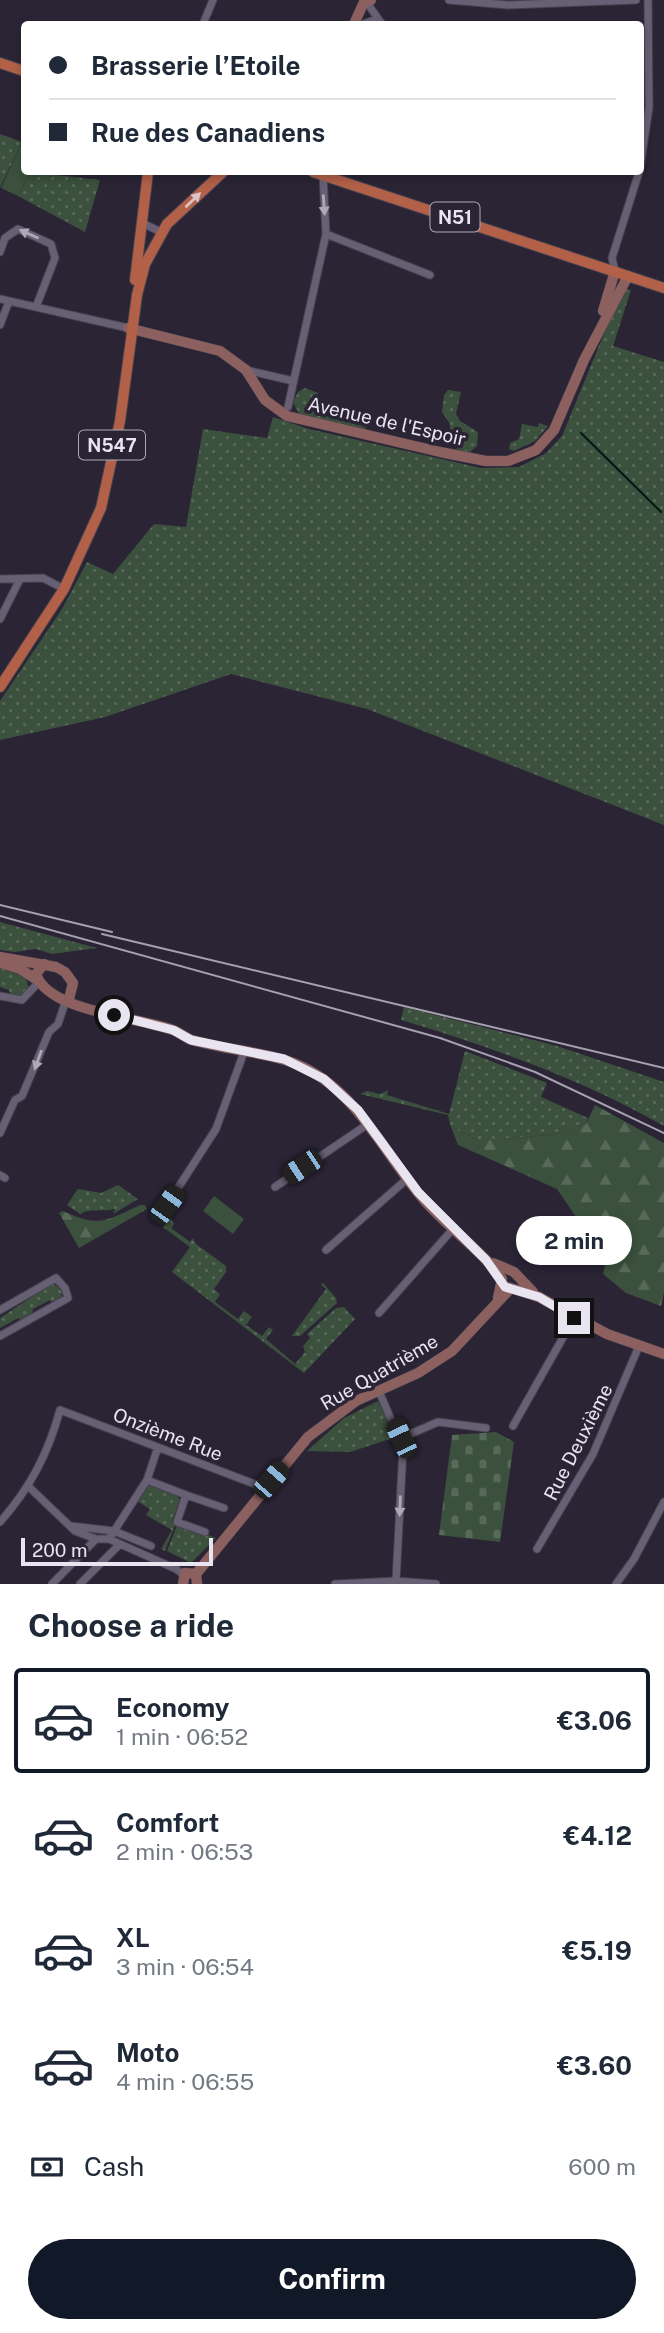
<!DOCTYPE html>
<html lang="en">
<head>
<meta charset="utf-8">
<style>
	body { margin:0; font-family:"Public Sans",sans-serif; background:#f6f6f7; color:#1f2937; height:100vh; display:flex; flex-direction:column; font-size:26px; white-space:nowrap }
	* { box-sizing:border-box; margin:0 }
	p { font-size:23px; color:#747a83 }
	.icon { flex:none; width:38px; height:38px; fill:none; stroke:currentColor; stroke-width:2; stroke-linecap:round; stroke-linejoin:round }
	.map { position:relative; height:1584px; overflow:hidden }
	.panel { display:flex; flex-direction:column; background:#fff; flex:1 }
	.panel>* { flex:none }
	.banner { position:absolute; left:21px; top:21px; width:623px; height:154px; border-radius:7px; box-shadow:0 4px 10px #0003; display:grid; align-content:center; height:154px; padding:0 28px; background:#fff }
	.scale { position:absolute; left:21px; bottom:18px; width:192px; box-sizing:border-box; padding-left:7px; border:4px solid #e8e4f0; border-top:0; font-size:19px; line-height:24px; white-space:nowrap; color:#e8e4f0; -webkit-text-stroke:5px #2a2435; paint-order:stroke }
	.end { position:absolute; width:32px; height:32px; margin:-16px; border:9px solid #e8e4f0; background:#111; box-shadow:0 0 0 4px #111 }
	.from { border-radius:50% }
	.bubble { position:absolute; height:49px; border-radius:24px; background:#fff; box-shadow:0 4px 10px #0003; font-size:23px; font-weight:700; line-height:49px; text-align:center }
	.car { position:absolute; width:21px; height:42px; margin:-21px -10px; border-radius:9px; box-shadow:0 0 5px 2px #0007; background:linear-gradient(#222 24%,#8ab4d8 0 40%,#222 0 76%,#8ab4d8 0 86%,#222 0) }
	.banner b { display:flex; align-items:center; gap:24px; height:66px; font-size:26px }
	.banner b+b { border-top:2px solid #e0e1e3 }
	.banner i { width:18px; height:18px; background:#1f2937 }
	ul { padding:0; list-style:none }
	li { display:flex; align-items:center; gap:21px; height:105px; margin:0 14px 10px; padding:0 14px; border:4px solid transparent; border-radius:7px }
	li div { flex:1 }
	li b { display:block; font-size:26px }
	li em { font-style:normal; font-weight:700 }
	li.active { border-color:#111827 }
	li>.icon { width:63px; height:63px; stroke-width:1.5 }
	h2 { padding:0 28px; font-size:32px; line-height:84px }
	.pay { display:flex; align-items:center; gap:18px; height:77px; padding:0 28px; font-size:26px }
	.pay p { margin-inline-start:auto }
	.button { display:flex; gap:14px; margin-top:auto; padding:14px 28px }
	.button a { flex:1; height:80px; border-radius:42px; background:#111827; color:#fff; font-size:28px; font-weight:700; line-height:80px; text-align:center }
	.map>svg:first-child { display:block }
	.grass { fill:url(#grass-dots) }
	.forest { fill:url(#forest-firs) }
	.cemetery { fill:url(#cemetery-stones) }
	.garden { fill:#3b513d }
	.lines { fill:none; stroke-linecap:round; stroke-linejoin:round }
	.stream { stroke:#001717; stroke-width:2 }
	.street-casing { stroke:#46414f; stroke-width:9 }
	.secondary-casing { stroke:#46414f; stroke-width:11 }
	.primary-casing { stroke:#46414f; stroke-width:12 }
	.street { stroke:#676074; stroke-width:7 }
	.secondary { stroke:#8c605e; stroke-width:10 }
	.primary { stroke:#b26148; stroke-width:10 }
	.rail { stroke:#a5a1af; stroke-width:2 }
	.oneway { fill:#dac3c6 }
	.oneway2 { fill:#aea9b8 }
	.route { stroke:#e8e4f0; stroke-width:9 }
	.labels { text-anchor:middle; dominant-baseline:central; stroke-width:7; stroke-linejoin:round; paint-order:stroke }
	.shield { fill:#2a2435; stroke:#afaab8; stroke-width:2 }
	.shield-label { font-size:18px; font-weight:bold; fill:#e8e4f0 }
	.street-label { font-size:19px; fill:#e8e4f0; stroke:#2a2435 }
</style>
</head>
<body>
<div class="map">
<svg width="664" height="1584" viewBox="0 0 664 1584">
	<defs>
		<pattern id="grass-dots" width="8" height="8" patternUnits="userSpaceOnUse" patternTransform="scale(1.75)"><rect width="8" height="8" fill="#3b513d"/><path d="M2 2h.1M6 6h.1" fill="none" stroke="#576a59" stroke-width="1.8" stroke-linecap="round"/></pattern>
		<pattern id="forest-firs" width="22" height="20" patternUnits="userSpaceOnUse" patternTransform="scale(1.75)"><rect width="22" height="20" fill="#3b513d"/><path d="M5 1l3.5 6h-7zM16 11l3.5 6h-7z" fill="#576a59"/></pattern>
		<pattern id="cemetery-stones" width="16" height="16" patternUnits="userSpaceOnUse" patternTransform="scale(1.75)"><rect width="16" height="16" fill="#3b513d"/><path d="M2 7V4a2 2 0 0 1 4 0v3zM10 15v-3a2 2 0 0 1 4 0v3z" fill="#576a59"/></pattern>
	</defs>
	<rect width="100%" height="100%" fill="#2a2435"/>
	<path class="grass" d="M0,134L22,142L0,188Z
		M30,172L100,180L85,232L18,196Z
		M627,289L631,290L613,346L664,362V825L367,709L231,674L105,717L0,740V701L62,609L87,562L113,574L154,524L186,527L203,429L267,438L273,417L309,429L481,468L519,467L546,453L562,436L608,324Z
		M305,388L318,393L314,412L331,416L333,406L369,414L365,430L299,414L293,402L298,392Z
		M448,390L461,392L456,414L460,421L478,432L477,446L470,452H460L450,441V424L442,412L444,395Z
		M539,423L548,426L535,441L514,451L509,449L510,443L519,439L522,424L538,427Z
		M0,922L97,948L52,954L36,949L15,952L0,950Z
		M0,967L26,978L29,989L22,996L10,995L9,990L0,987Z
		M404,1007L557,1046L664,1082V1126C581,1079 491,1047 401,1020Z
		M465,1051L547,1083L541,1097L588,1118L586,1124L550,1135L502,1139H476L451,1127L448,1115L360,1094L367,1091L380,1094L388,1090L387,1095L449,1114Z
		M118,1185L138,1199L113,1214L115,1209C104,1212 89,1208 80,1214L67,1205L78,1189L101,1193Z
		M170,1217L174,1224L171,1228L190,1242L193,1238L196,1244L226,1266V1272L214,1289L220,1294L215,1302L238,1319L244,1311L252,1317L246,1325L262,1336L269,1327L273,1330L266,1339L295,1364L305,1352L303,1346L310,1338L307,1334L336,1308L344,1307L355,1319L304,1373L172,1272L190,1247L163,1227Z
		M53,1283L63,1291L60,1300L52,1303L50,1300L33,1309L31,1316L23,1321L18,1318L0,1328V1318Z
		M323,1283L336,1298L337,1303L300,1336H292L326,1289L321,1285Z
		M378,1401L396,1437L350,1452L307,1451L344,1418Z
		M149,1485L176,1494L180,1500L172,1521L176,1523L165,1551L161,1549L172,1530L146,1515L150,1509L137,1501Z
		M178,1523L216,1538L191,1563L167,1551Z"/>
	<path class="forest" d="M595,1105L664,1143V1292L661,1306L626,1293L603,1274L606,1261L557,1189L458,1145L451,1127L476,1139H502L550,1135L586,1124Z
		M140,1205H145L147,1209L79,1248L59,1213L63,1211C100,1228 105,1221 140,1205Z"/>
	<path class="cemetery" d="M496,1432L514,1442L500,1542L439,1535L452,1435Z"/>
	<path class="garden" d="M22,142L24,172H30L18,196L1,188Z
		M214,1196L244,1219L233,1234L203,1211Z"/>
	<g class="lines">
		<path class="stream" d="M581,433L661,512"/>
		<defs>
			<path id="street" d="M449,0L508,5L636,0
				M367,3L382,24
				M203,24L213,0
				M363,24L377,19
				M640,167L649,108L648,0
				M142,223L161,232
				M326,234L430,275
				M0,252L5,238L18,229L51,244L55,258L36,307
				M615,271L612,258L639,172
				M0,299L128,328
				M0,325L9,301
				M246,370L293,381
				M288,407L326,234L323,175
				M0,579L43,578L64,589
				M0,619L20,579
				M0,996L22,1000L39,982
				M0,1133L15,1100L22,1096L49,1032L58,1024L66,1000
				M0,1175L5,1178
				M275,1187L368,1124
				M167,1205L216,1129L244,1052
				M326,1250L407,1179
				M0,1310L56,1278L65,1288L68,1298L0,1336
				M379,1313L452,1230
				M379,1391L403,1448L396,1581
				M513,1426L574,1318
				M401,1438L438,1422L486,1428
				M147,1480L186,1495L177,1522L205,1532
				M29,1487L75,1531L96,1539H109L176,1569L184,1575
				M186,1495L224,1508
				M0,1522C30,1488 48,1454 60,1410L265,1488
				M71,1526L114,1531L151,1546
				M109,1539L147,1480L158,1447
				M537,1549L593,1454L639,1346
				M52,1584L96,1539
				M80,1584L120,1544
				M335,1584L396,1581L436,1584
				M616,1584L634,1559L664,1502"/>
			<path id="secondary" d="M354,24L364,2L371,0
				M603,311L615,271
				M128,328L220,351L246,370L265,400L287,416L440,452L486,461H508L536,450L554,430L584,360L628,276
				M0,957L56,967L65,972L73,983L69,999
				M1,963L20,969L39,981
				M44,964L36,974C48,1012 139,1017 173,1030C180,1032 185,1038 192,1040C222,1049 255,1051 285,1060C354,1081 381,1151 425,1201C446,1225 472,1244 494,1268L502,1279L498,1298
				M493,1263L514,1272L533,1292
				M504,1286L539,1297L607,1334L664,1354
				M196,1574L308,1437L356,1401L418,1373L452,1351L510,1289
				M196,1574L197,1584
				M183,1584L185,1573L196,1574"/>
			<path id="primary" d="M0,63L24,71
				M313,172L664,288
				M135,280L148,172
				M0,687L64,589L101,508L120,421L137,295L145,264L167,224L223,172"/>
		</defs>
		<use href="#street" class="street-casing"/>
		<use href="#secondary" class="secondary-casing"/>
		<use href="#primary" class="primary-casing"/>
		<use href="#street" class="street"/>
		<use href="#secondary" class="secondary"/>
		<use href="#primary" class="primary"/>
		<path class="rail" d="M0,905L112,932
			M0,916L440,1038L535,1072L664,1133
			M102,934L664,1068"/>
	</g>
	<defs><path id="oneway-solid" d="M-6-.8H1V-3.2L6.5 0L1 3.2V.8H-6Z" transform="scale(1.75)"/></defs>
	<use class="oneway" href="#oneway-solid" transform="translate(193 200) rotate(-44)"/>
	<g class="oneway2">
		<use href="#oneway-solid" transform="translate(324 205) rotate(86)"/>
		<use href="#oneway-solid" transform="translate(29 234) rotate(-156)"/>
		<use href="#oneway-solid" transform="translate(38 1060) rotate(110)"/>
		<use href="#oneway-solid" transform="translate(400 1506) rotate(92)"/>
	</g>
	<g class="lines">
		<path class="route" d="M114,1015L173,1030L191,1040L284,1059L324,1079L358,1110L418,1192L486,1260L505,1287L539,1297L574,1318"/>
	</g>
	<g class="labels">
		<g class="shield">
			<rect x="430.5" y="202.5" width="49" height="29" rx="5"/>
			<rect x="79" y="430.5" width="66" height="29" rx="5"/>
		</g>
		<g class="shield-label">
			<text x="455" y="217">N51</text>
			<text x="112" y="445">N547</text>
		</g>
		<g class="street-label">
			<text transform="translate(387 421) rotate(13)">Avenue de l'Espoir</text>
			<text transform="translate(379 1372) rotate(-30)">Rue Quatrième</text>
			<text transform="translate(168 1434) rotate(21)">Onzième Rue</text>
			<text transform="translate(578 1442) rotate(-63)">Rue Deuxième</text>
		</g>
	</g>
</svg>
<div class="scale">200 m</div>
<i class="end from" style="left:114px;top:1015px"></i>
<i class="end" style="left:574px;top:1318px"></i>
<div class="bubble" style="left:516px;top:1216px;width:116px">2 min</div>
<i class="car" style="left:302px;top:1167px;rotate:237deg"></i>
<i class="car" style="left:167px;top:1205px;rotate:36deg"></i>
<i class="car" style="left:401px;top:1438px;rotate:335deg"></i>
<i class="car" style="left:271px;top:1480px;rotate:41deg"></i>
<div class="banner">
<b><i class="from"></i>Brasserie l’Etoile</b>
<b><i></i>Rue des Canadiens</b>
</div>
</div>
<section class="panel">
<h2>Choose a ride</h2>
<ul>
<li class="active"><svg class="icon" aria-label="car" viewBox="0 0 24 24"><path d="M5 17H2v-5l4-1 3-4h7l3 4 3 1v5h-3M9 17h6M6 11h13"/><circle cx="7" cy="17" r="2"/><circle cx="17" cy="17" r="2"/></svg><div><b>Economy</b><p>1 min · 06:52</p></div><em>€3.06</em></li>
<li><svg class="icon" aria-label="car" viewBox="0 0 24 24"><path d="M5 17H2v-5l4-1 3-4h7l3 4 3 1v5h-3M9 17h6M6 11h13"/><circle cx="7" cy="17" r="2"/><circle cx="17" cy="17" r="2"/></svg><div><b>Comfort</b><p>2 min · 06:53</p></div><em>€4.12</em></li>
<li><svg class="icon" aria-label="car" viewBox="0 0 24 24"><path d="M5 17H2v-5l4-1 3-4h7l3 4 3 1v5h-3M9 17h6M6 11h13"/><circle cx="7" cy="17" r="2"/><circle cx="17" cy="17" r="2"/></svg><div><b>XL</b><p>3 min · 06:54</p></div><em>€5.19</em></li>
<li><svg class="icon" aria-label="car" viewBox="0 0 24 24"><path d="M5 17H2v-5l4-1 3-4h7l3 4 3 1v5h-3M9 17h6M6 11h13"/><circle cx="7" cy="17" r="2"/><circle cx="17" cy="17" r="2"/></svg><div><b>Moto</b><p>4 min · 06:55</p></div><em>€3.60</em></li>
</ul>
<div class="pay"><svg class="icon" aria-label="cash" viewBox="0 0 24 24"><path d="M3 7h18v10H3z"/><circle cx="12" cy="12" r="2"/></svg>Cash<p>600 m</p></div>
<div class="button"><a>Confirm</a></div>
</section>
</body>
</html>
